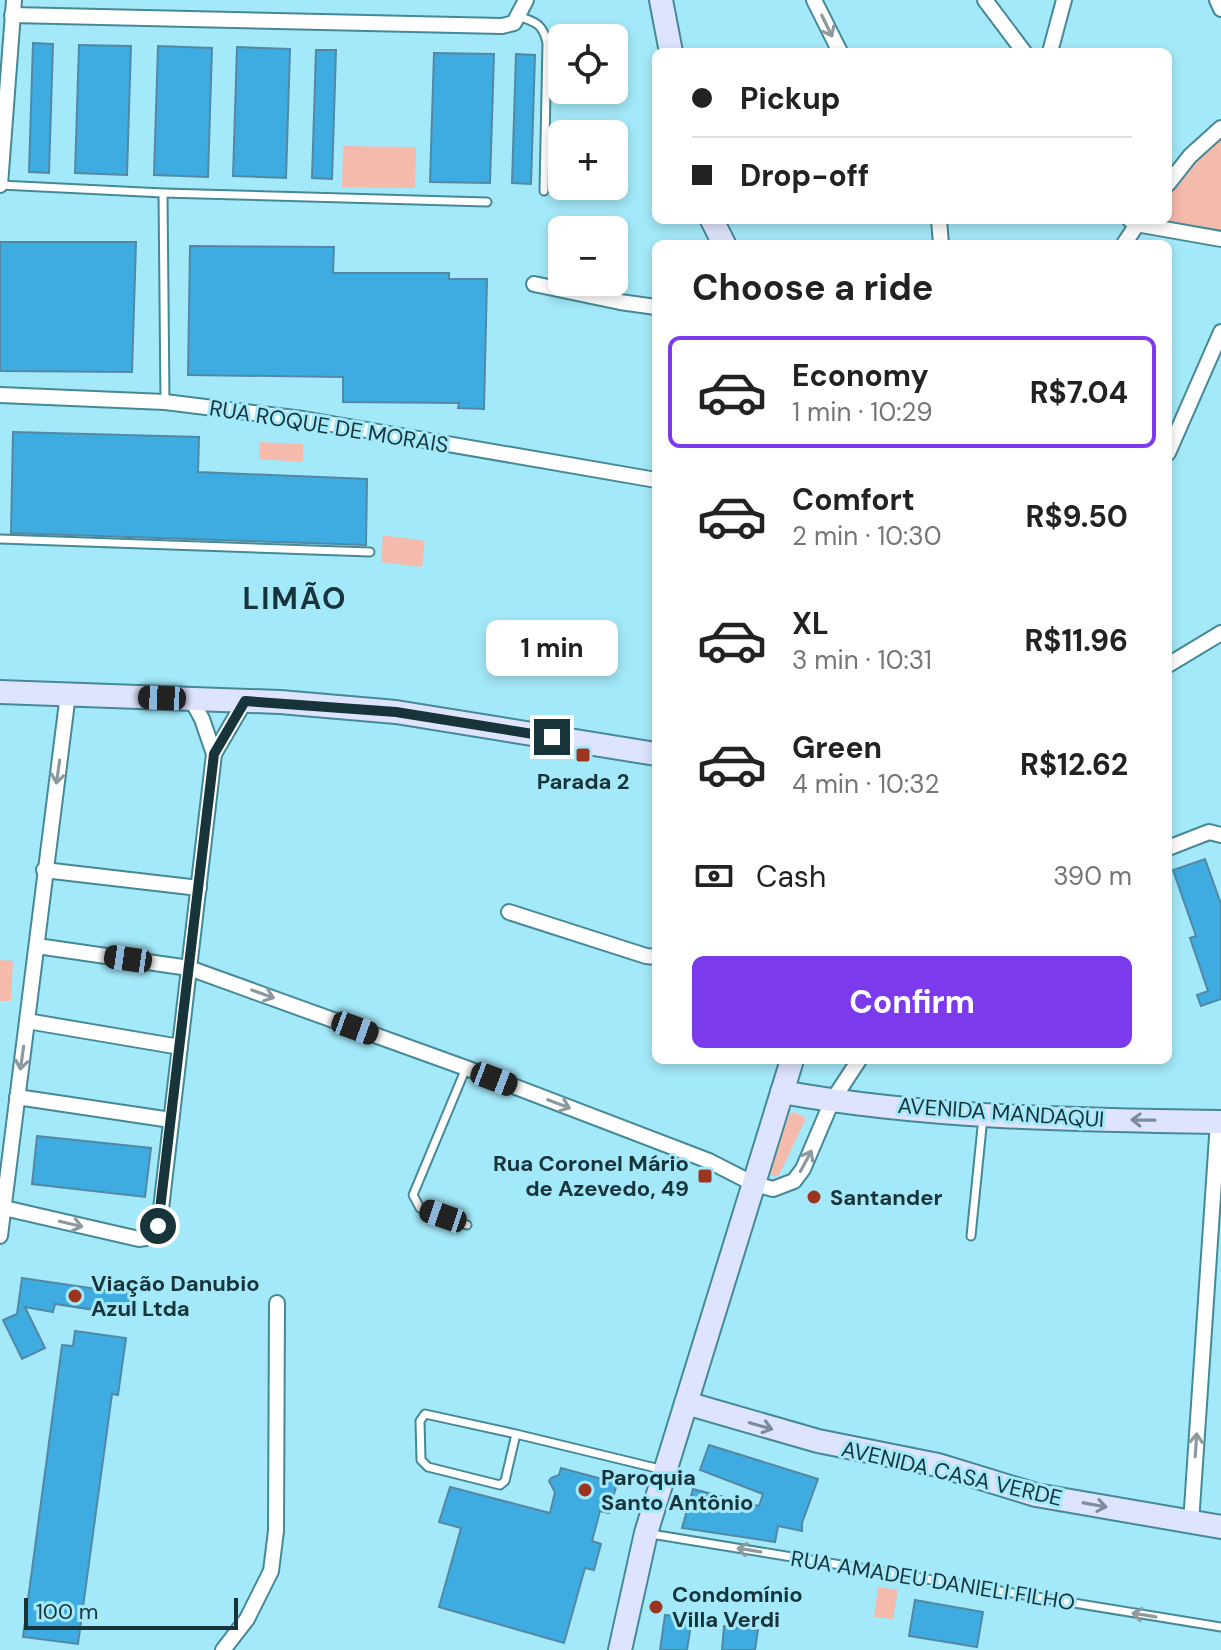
<!DOCTYPE html>
<html lang="en">
<head>
<meta charset="utf-8">
<style>
	body { margin:0; font-family:"DM Sans",sans-serif; background:#f2f2f2; color:#222; height:100vh; display:flex; flex-direction:column; font-size:30px; white-space:nowrap }
	* { box-sizing:border-box; margin:0 }
	p { font-size:26px; color:#767676 }
	.icon { flex:none; width:44px; height:44px; fill:none; stroke:currentColor; stroke-width:2; stroke-linecap:round; stroke-linejoin:round }
	.map { position:relative; flex:1; overflow:hidden }
	.panel { position:absolute; left:652px; top:240px; width:520px; height:824px; display:flex; flex-direction:column; background:#fff; border-radius:12px; box-shadow:0 4px 12px #0003 }
	.panel>* { flex:none }
	.banner { position:absolute; left:652px; top:48px; width:520px; height:176px; border-radius:12px; box-shadow:0 4px 12px #0003; display:grid; align-content:center; height:176px; padding:0 40px; background:#fff }
	.controls { position:absolute; left:548px; top:24px; display:grid; gap:16px }
	.controls a { display:grid; place-items:center; width:80px; height:80px; border-radius:12px; background:#fff; box-shadow:0 4px 12px #0003; font-size:40px }
	.scale { position:absolute; left:24px; bottom:20px; width:214px; box-sizing:border-box; padding-left:8px; border:4px solid #18343b; border-top:0; font-size:22px; line-height:28px; white-space:nowrap; color:#18343b; -webkit-text-stroke:6px #a4e9f9; paint-order:stroke }
	.end { position:absolute; width:36px; height:36px; margin:-18px; border:10px solid #18343b; background:#fff; box-shadow:0 0 0 4px #fff }
	.from { border-radius:50% }
	.bubble { position:absolute; height:56px; border-radius:12px; background:#fff; box-shadow:0 4px 12px #0003; font-size:26px; font-weight:700; line-height:56px; text-align:center }
	.car { position:absolute; width:24px; height:48px; margin:-24px -12px; border-radius:10px; box-shadow:0 0 6px 2px #0007; background:linear-gradient(#222 24%,#8ab4d8 0 40%,#222 0 76%,#8ab4d8 0 86%,#222 0) }
	.banner b { display:flex; align-items:center; gap:28px; height:76px; font-size:30px }
	.banner b+b { border-top:2px solid #e0e0e0 }
	.banner i { width:20px; height:20px; background:#222 }
	ul { padding:0; list-style:none }
	li { display:flex; align-items:center; gap:24px; height:112px; margin:0 16px 12px; padding:0 24px; border:4px solid transparent; border-radius:12px }
	li div { flex:1 }
	li b { display:block; font-size:30px }
	li em { font-style:normal; font-weight:700 }
	li.selected { border-color:#7c3aed }
	li>.icon { width:72px; height:72px; stroke-width:1.5 }
	h2 { padding:0 40px; font-size:36px; line-height:96px }
	.pay { display:flex; align-items:center; gap:20px; height:88px; padding:0 40px; font-size:30px }
	.pay p { margin-inline-start:auto }
	.action { display:flex; gap:16px; margin-top:auto; padding:16px 40px }
	.action a { flex:1; height:92px; border-radius:12px; background:#7c3aed; color:#fff; font-size:32px; font-weight:700; line-height:92px; text-align:center }
	.map>svg:first-child { display:block }
	.green { fill:#f4baac }
	.building { fill:#3eace1; stroke:#5388a5; stroke-width:2 }
	.lines { fill:none; stroke-linecap:round; stroke-linejoin:round }
	.lane-casing { stroke:#458997; stroke-width:11 }
	.street-casing { stroke:#458997; stroke-width:18 }
	.secondary-casing { stroke:#458997; stroke-width:26 }
	.lane { stroke:#fff; stroke-width:7 }
	.street { stroke:#fff; stroke-width:14 }
	.secondary { stroke:#dfe4fe; stroke-width:22 }
	.oneway { stroke:#8c9a9d }
	.oneway2 { stroke:#7c8c9c }
	.route { stroke:#18343b; stroke-width:10 }
	.poi-dot { fill:#9d341d; stroke:#a4e9f9; stroke-width:3 }
	.labels { text-anchor:middle; stroke-width:6; stroke-linejoin:round; paint-order:stroke }
	.street-label { font-size:22px; fill:#18343b; stroke:#a4e9f9 }
	.poi-label { font-size:22px; font-weight:bold; fill:#18343b; stroke:#a4e9f9; text-anchor:start }
	.district-label { font-size:30px; font-weight:bold; letter-spacing:2px; fill:#18343b; stroke:#a4e9f9 }
</style>
</head>
<body>
<div class="map">
<svg width="1221" height="1650" viewBox="0 0 1221 1650">
	<rect width="100%" height="100%" fill="#a4e9f9"/>
	<!-- green -->
	<g class="green">
		<path d="M 1221,137 L 1221,235 L 1164,220 L 1168,220 L 1168,198 L 1197,159 Z"/>
		<path d="M 343,146 L 416,147 L 415,188 L 342,187 Z"/>
		<path d="M 260,442 L 303,444 L 303,462 L 259,459 Z"/>
		<path d="M 383,535 L 425,541 L 422,567 L 381,562 Z"/>
		<path d="M 0,960 L 13,961 L 11,1001 L 0,1001 Z"/>
		<path d="M 794,1112 L 806,1118 L 780,1173 L 778,1176 L 771,1176 L 770,1171 L 789,1114 Z"/>
		<path d="M 878,1587 L 898,1590 L 893,1619 L 874,1617 Z"/>
	</g>
	<!-- building -->
	<g class="building">
		<path d="M 33,43 L 53,44 L 49,173 L 29,172 Z"/>
		<path d="M 79,45 L 131,46 L 127,175 L 75,173 Z"/>
		<path d="M 158,46 L 212,48 L 208,177 L 154,175 Z"/>
		<path d="M 237,47 L 290,49 L 286,178 L 233,176 Z"/>
		<path d="M 316,50 L 336,50 L 332,179 L 312,178 Z"/>
		<path d="M 434,53 L 494,54 L 490,183 L 430,182 Z"/>
		<path d="M 516,54 L 535,55 L 531,184 L 512,183 Z"/>
		<path d="M 0,242 L 136,242 L 132,372 L 0,371 Z"/>
		<path d="M 190,246 L 334,247 L 333,273 L 449,273 L 449,279 L 487,279 L 484,409 L 458,408 L 459,403 L 343,402 L 343,377 L 188,375 Z"/>
		<path d="M 13,432 L 199,437 L 198,472 L 367,479 L 366,545 L 11,533 Z"/>
		<path d="M 1205,859 L 1221,904 L 1221,999 L 1201,1006 L 1197,995 L 1208,991 L 1190,938 L 1196,936 L 1173,870 Z"/>
		<path d="M 37,1136 L 151,1148 L 145,1197 L 32,1184 Z"/>
		<path d="M 22,1278 L 131,1294 L 127,1315 L 55,1304 L 53,1312 L 25,1307 L 45,1348 L 22,1359 L 3,1320 L 17,1314 Z"/>
		<path d="M 75,1331 L 126,1338 L 118,1395 L 112,1394 L 78,1644 L 23,1637 L 62,1345 L 73,1346 Z"/>
		<path d="M 709,1445 L 818,1479 L 802,1523 L 802,1531 L 778,1526 L 775,1542 L 682,1528 L 693,1489 L 759,1506 L 763,1494 L 700,1470 Z"/>
		<path d="M 561,1468 L 617,1483 L 609,1513 L 600,1511 L 592,1541 L 601,1544 L 594,1570 L 585,1568 L 564,1643 L 439,1607 L 461,1528 L 439,1522 L 450,1487 L 550,1513 L 555,1492 L 549,1481 L 551,1478 L 559,1475 Z"/>
		<path d="M 915,1600 L 983,1612 L 977,1647 L 909,1636 Z"/>
		<path d="M 665,1615 L 692,1618 L 687,1650 L 660,1650 Z"/>
		<path d="M 724,1626 L 758,1630 L 755,1650 L 722,1650 Z"/>
	</g>
	<g class="lines">
		<!-- lane casing -->
		<g class="lane-casing">
			<g id="lane">
				<path d="M 518,16 C 536,22 543,24 547,43 L 544,191"/>
				<path d="M 0,185 L 163,193 L 487,202"/>
				<path d="M 163,193 L 165,402"/>
				<path d="M 0,539 L 370,552"/>
				<path d="M 466,1068 L 413,1195 L 420,1208 L 467,1225"/>
				<path d="M 971,1236 L 983,1117"/>
				<path d="M 516,1434 L 505,1481 L 500,1485 L 428,1467 L 421,1460 L 420,1421 L 425,1414 L 516,1434 L 664,1470"/>
				<path d="M 651,1534 L 1221,1627"/>
			</g>
		</g>
		<!-- street casing -->
		<g class="street-casing">
			<g id="street">
				<path d="M 814,0 L 840,52"/>
				<path d="M 985,0 L 1024,52"/>
				<path d="M 1217,0 L 1221,9"/>
				<path d="M 12,15 L 502,26 L 514,23 L 526,0"/>
				<path d="M 1050,52 L 1064,0"/>
				<path d="M 1168,184 L 1190,156 L 1221,128"/>
				<path d="M 0,185 L 14,0"/>
				<path d="M 939,220 L 941,244"/>
				<path d="M 1130,220 L 1136,224 L 1221,239"/>
				<path d="M 1124,244 L 1140,220"/>
				<path d="M 534,284 L 620,302 L 656,307"/>
				<path d="M 0,395 L 165,402 L 303,419 L 656,480"/>
				<path d="M 1168,453 L 1221,332"/>
				<path d="M 1168,665 L 1221,633"/>
				<path d="M 191,699 L 202,719 L 214,754"/>
				<path d="M 1168,848 L 1209,832 L 1221,835"/>
				<path d="M 44,870 L 199,888"/>
				<path d="M 509,912 L 646,956 L 656,957"/>
				<path d="M 37,946 L 189,968 L 466,1068 L 709,1161 L 754,1184 L 773,1189 L 794,1181 L 803,1169 L 832,1101 L 859,1060"/>
				<path d="M 27,1021 L 180,1047"/>
				<path d="M 17,1097 L 171,1120"/>
				<path d="M 0,1207 L 139,1239 C 158,1238 158,1225 161,1209 L 214,754 L 245,701"/>
				<path d="M 0,1236 L 68,694"/>
				<path d="M 1191,1523 L 1218,1122"/>
				<path d="M 223,1650 L 247,1619 L 271,1571 L 276,1531 L 277,1303"/>
			</g>
		</g>
		<!-- secondary casing -->
		<g class="secondary-casing">
			<g id="secondary">
				<path d="M 661,0 L 671,52"/>
				<path d="M 712,220 L 724,244"/>
				<path d="M 0,692 L 280,702 L 396,712 L 656,754"/>
				<path d="M 782,1092 C 925,1118 1076,1120 1221,1122"/>
				<path d="M 686,1403 L 818,1441 L 938,1465 L 1036,1495 L 1221,1527"/>
				<path d="M 620,1650 L 646,1533 L 792,1060"/>
			</g>
		</g>
		<!-- lane -->
		<use href="#lane" class="lane"/>
		<!-- street -->
		<use href="#street" class="street"/>
		<!-- secondary -->
		<use href="#secondary" class="secondary"/>
	</g>
	<!-- one-way arrows -->
	<defs><path id="oneway-shaft" d="M-6 0H5M1.5-3L5.5 0L1.5 3" fill="none" stroke-width="1.6" stroke-linecap="round" stroke-linejoin="round" transform="scale(2)"/></defs>
	<g class="oneway">
		<use href="#oneway-shaft" transform="translate(827 26) rotate(64)"/>
		<use href="#oneway-shaft" transform="translate(58 772) rotate(98)"/>
		<use href="#oneway-shaft" transform="translate(263 994) rotate(20)"/>
		<use href="#oneway-shaft" transform="translate(22 1058) rotate(98)"/>
		<use href="#oneway-shaft" transform="translate(559 1104) rotate(21)"/>
		<use href="#oneway-shaft" transform="translate(806 1161) rotate(-62)"/>
		<use href="#oneway-shaft" transform="translate(71 1224) rotate(13)"/>
		<use href="#oneway-shaft" transform="translate(1196 1445) rotate(-86)"/>
		<use href="#oneway-shaft" transform="translate(749 1550) rotate(-171)"/>
		<use href="#oneway-shaft" transform="translate(1144 1615) rotate(-171)"/>
	</g>
	<g class="oneway2">
		<use href="#oneway-shaft" transform="translate(1143 1120) rotate(-179)"/>
		<use href="#oneway-shaft" transform="translate(761 1426) rotate(16)"/>
		<use href="#oneway-shaft" transform="translate(1095 1505) rotate(10)"/>
	</g>
	<g class="lines">
		<!-- route -->
		<path class="route" d="M 158,1226 L 214,754 L 245,701 L 396,712 L 552,737"/>
	</g>
	<!-- markers -->
	<g class="poi-dot">
		<rect x="575" y="747" width="16" height="16" rx="4"/>
		<rect x="697" y="1168" width="16" height="16" rx="4"/>
		<circle cx="814" cy="1197" r="8"/>
		<circle cx="75" cy="1296" r="8"/>
		<circle cx="585" cy="1490" r="8"/>
		<circle cx="656" cy="1607" r="8"/>
	</g>
	<g class="labels">
		<!-- street labels -->
		<g class="street-label">
			<text transform="translate(329 426) rotate(9)" y="8">RUA ROQUE DE MORAIS</text>
			<text transform="translate(1001 1112) rotate(4)" y="8">AVENIDA MANDAQUI</text>
			<text transform="translate(952 1473) rotate(13)" y="8">AVENIDA CASA VERDE</text>
			<text transform="translate(933 1580) rotate(9)" y="8">RUA AMADEU DANIELI FILHO</text>
		</g>
		<!-- poi labels -->
		<g class="poi-label">
			<text x="583" y="789" text-anchor="middle">Parada 2</text>
			<text x="689" y="1171" text-anchor="end">Rua Coronel Mário<tspan x="689" dy="25">de Azevedo, 49</tspan></text>
			<text x="830" y="1205">Santander</text>
			<text x="91" y="1291">Viação Danubio<tspan x="91" dy="25">Azul Ltda</tspan></text>
			<text x="601" y="1485">Paroquia<tspan x="601" dy="25">Santo Antônio</tspan></text>
			<text x="672" y="1602">Condomínio<tspan x="672" dy="25">Villa Verdi</tspan></text>
		</g>
		<!-- district labels -->
		<g class="district-label">
			<text x="295" y="609">LIMÃO</text>
		</g>
	</g>
</svg>
<div class="controls">
<a><svg class="icon" aria-label="locate" viewBox="0 0 24 24"><circle cx="12" cy="12" r="6"/><path d="M12 2v4M12 18v4M2 12h4M18 12h4"/></svg></a>
<a>+</a>
<a>−</a>
</div>
<div class="scale">100 m</div>
<i class="end from" style="left:158px;top:1226px"></i>
<i class="end" style="left:552px;top:737px"></i>
<div class="bubble" style="left:486px;top:620px;width:132px">1 min</div>
<i class="car" style="left:162px;top:698px;rotate:272deg"></i>
<i class="car" style="left:128px;top:959px;rotate:278deg"></i>
<i class="car" style="left:355px;top:1028px;rotate:110deg"></i>
<i class="car" style="left:494px;top:1079px;rotate:111deg"></i>
<i class="car" style="left:443px;top:1216px;rotate:289deg"></i>
<div class="banner">
<b><i class="from"></i>Pickup</b>
<b><i></i>Drop-off</b>
</div>
<section class="panel">
<h2>Choose a ride</h2>
<ul>
<li class="selected"><svg class="icon" aria-label="car" viewBox="0 0 24 24"><path d="M5 17H2v-5l4-1 3-4h7l3 4 3 1v5h-3M9 17h6M6 11h13"/><circle cx="7" cy="17" r="2"/><circle cx="17" cy="17" r="2"/></svg><div><b>Economy</b><p>1 min · 10:29</p></div><em>R$7.04</em></li>
<li><svg class="icon" aria-label="car" viewBox="0 0 24 24"><path d="M5 17H2v-5l4-1 3-4h7l3 4 3 1v5h-3M9 17h6M6 11h13"/><circle cx="7" cy="17" r="2"/><circle cx="17" cy="17" r="2"/></svg><div><b>Comfort</b><p>2 min · 10:30</p></div><em>R$9.50</em></li>
<li><svg class="icon" aria-label="car" viewBox="0 0 24 24"><path d="M5 17H2v-5l4-1 3-4h7l3 4 3 1v5h-3M9 17h6M6 11h13"/><circle cx="7" cy="17" r="2"/><circle cx="17" cy="17" r="2"/></svg><div><b>XL</b><p>3 min · 10:31</p></div><em>R$11.96</em></li>
<li><svg class="icon" aria-label="car" viewBox="0 0 24 24"><path d="M5 17H2v-5l4-1 3-4h7l3 4 3 1v5h-3M9 17h6M6 11h13"/><circle cx="7" cy="17" r="2"/><circle cx="17" cy="17" r="2"/></svg><div><b>Green</b><p>4 min · 10:32</p></div><em>R$12.62</em></li>
</ul>
<div class="pay"><svg class="icon" aria-label="cash" viewBox="0 0 24 24"><path d="M3 7h18v10H3z"/><circle cx="12" cy="12" r="2"/></svg>Cash<p>390 m</p></div>
<div class="action"><a>Confirm</a></div>
</section>
</div>
</body>
</html>
